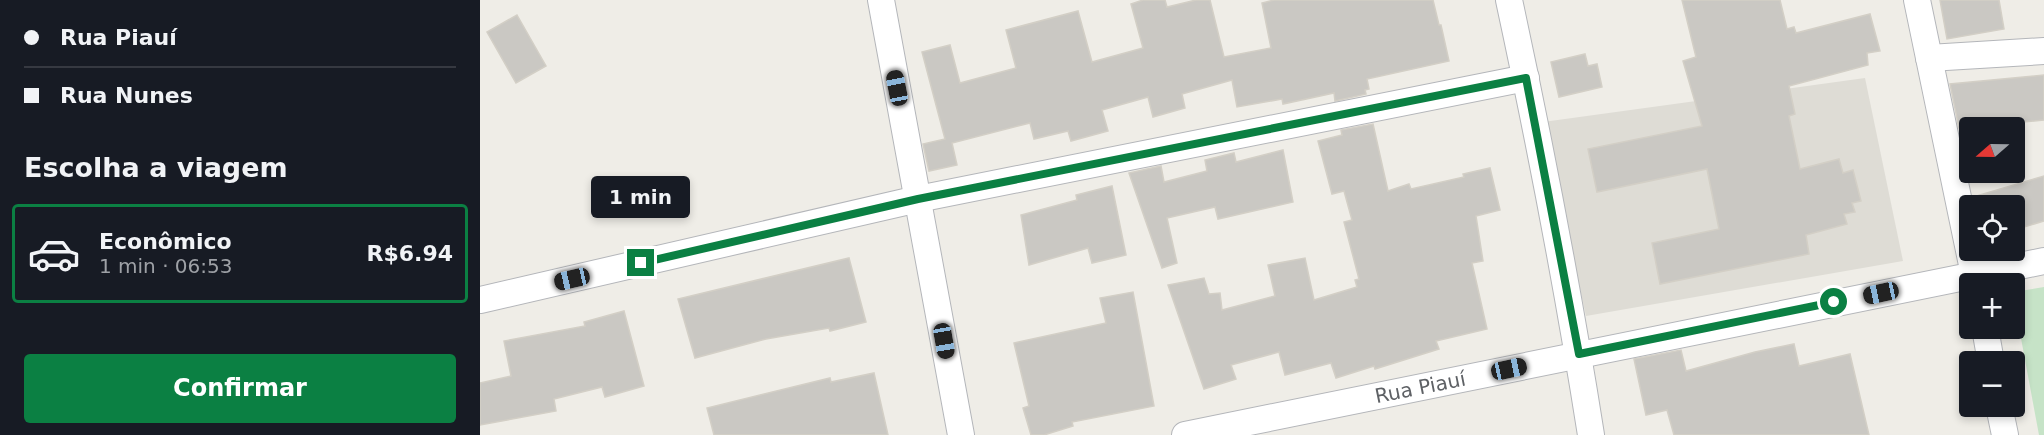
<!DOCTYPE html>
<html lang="pt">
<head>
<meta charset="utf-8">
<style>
	body { margin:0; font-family:"DejaVu Sans",sans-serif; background:#242831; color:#f1f3f6; height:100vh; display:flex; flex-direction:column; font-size:22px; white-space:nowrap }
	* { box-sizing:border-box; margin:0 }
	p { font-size:20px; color:#9ea1a6 }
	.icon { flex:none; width:33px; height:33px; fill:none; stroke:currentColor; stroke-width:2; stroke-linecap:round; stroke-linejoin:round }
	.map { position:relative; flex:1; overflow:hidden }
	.side { display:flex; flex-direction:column; background:#171b24; width:480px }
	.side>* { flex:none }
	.hud { display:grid; align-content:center; height:132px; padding:0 24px; background:#171b24 }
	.needle { width:39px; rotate:250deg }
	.controls { position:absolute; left:1479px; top:117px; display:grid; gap:12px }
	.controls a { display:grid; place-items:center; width:66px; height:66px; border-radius:6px; background:#171b24; box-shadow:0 3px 9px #0003; font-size:30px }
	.end { position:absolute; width:27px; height:27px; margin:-14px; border:8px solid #0b8043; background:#fff; box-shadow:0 0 0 3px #fff }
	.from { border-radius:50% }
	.bubble { position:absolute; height:42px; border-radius:6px; background:#171b24; box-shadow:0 3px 9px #0003; font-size:20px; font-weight:800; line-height:42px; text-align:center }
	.car { position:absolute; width:18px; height:36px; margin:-18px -9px; border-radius:8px; box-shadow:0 0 4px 2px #0007; background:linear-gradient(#222 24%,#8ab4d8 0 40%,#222 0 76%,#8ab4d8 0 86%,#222 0) }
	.hud b { display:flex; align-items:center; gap:21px; height:57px; font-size:22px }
	.hud b+b { border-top:2px solid #363941 }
	.hud i { width:15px; height:15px; background:#f1f3f6 }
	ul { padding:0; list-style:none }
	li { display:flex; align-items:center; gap:18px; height:99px; margin:0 12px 9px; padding:0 12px; border:3px solid #363941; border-radius:6px }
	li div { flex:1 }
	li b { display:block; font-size:22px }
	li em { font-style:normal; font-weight:800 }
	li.current { border-color:#0b8043 }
	li>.icon { width:54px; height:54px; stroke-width:1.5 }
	h2 { padding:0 24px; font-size:27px; line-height:72px }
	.cta { display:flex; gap:12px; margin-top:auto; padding:12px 24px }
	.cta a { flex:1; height:69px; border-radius:6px; background:#0b8043; color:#fff; font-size:24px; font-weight:800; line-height:69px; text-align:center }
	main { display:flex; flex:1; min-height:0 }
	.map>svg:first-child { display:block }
	.education { fill:#dedcd5 }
	.green { fill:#c6e3c7 }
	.building { fill:#cac8c3; stroke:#d3cfc6; stroke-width:1.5 }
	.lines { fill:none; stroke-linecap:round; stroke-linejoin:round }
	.minor-casing { stroke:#b4b6ba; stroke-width:28 }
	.minor { stroke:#fff; stroke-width:26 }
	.route { stroke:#0b8043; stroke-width:8 }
	.labels { text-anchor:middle; stroke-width:4.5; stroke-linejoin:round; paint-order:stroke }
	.street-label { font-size:20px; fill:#5e6165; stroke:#fff }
</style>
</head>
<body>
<main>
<section class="side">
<div class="hud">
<b><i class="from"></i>Rua Piauí</b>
<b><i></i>Rua Nunes</b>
</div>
<h2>Escolha a viagem</h2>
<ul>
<li class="current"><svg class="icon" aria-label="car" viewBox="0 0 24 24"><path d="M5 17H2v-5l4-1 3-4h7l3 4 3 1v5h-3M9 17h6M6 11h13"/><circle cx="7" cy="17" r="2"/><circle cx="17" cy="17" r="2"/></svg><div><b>Econômico</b><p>1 min · 06:53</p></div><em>R$6.94</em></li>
</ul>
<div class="cta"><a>Confirmar</a></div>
</section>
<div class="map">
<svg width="1564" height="435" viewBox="0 0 1564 435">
	<rect width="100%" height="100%" fill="#efede7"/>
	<!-- education -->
	<path class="education" d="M 1385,78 L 1423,261 L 1106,316 L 1063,122 Z"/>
	<!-- green -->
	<path class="green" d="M 1564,287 L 1564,435 L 1559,435 L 1535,306 L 1534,292 Z"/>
	<!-- building -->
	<g class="building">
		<path d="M 663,0 L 685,0 L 687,7 L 716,0 L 730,0 L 744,57 L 791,48 L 782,3 L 794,0 L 953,0 L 959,25 L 961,25 L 969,61 L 887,79 L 889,89 L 885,90 L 886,94 L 855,101 L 854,93 L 803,104 L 802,99 L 757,107 L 752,80 L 702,94 L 705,108 L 673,117 L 668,97 L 622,110 L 628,131 L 591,141 L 588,131 L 554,139 L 550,123 L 472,143 L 477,165 L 449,171 L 443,144 L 465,139 L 442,52 L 470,45 L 480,83 L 536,68 L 526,30 L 598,11 L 612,62 L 663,48 L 651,4 Z"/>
		<path d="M 1202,0 L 1300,0 L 1307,29 L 1314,27 L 1316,33 L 1390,14 L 1400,51 L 1387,53 L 1388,65 L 1309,86 L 1315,114 L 1309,116 L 1320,169 L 1359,159 L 1363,173 L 1373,170 L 1381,201 L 1372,203 L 1375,212 L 1364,214 L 1367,224 L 1326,235 L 1329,254 L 1180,284 L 1172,243 L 1239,229 L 1227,169 L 1117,192 L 1108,149 L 1222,126 L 1203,61 L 1216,57 Z"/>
		<path d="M 1460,0 L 1519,0 L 1524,29 L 1467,39 Z"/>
		<path d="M 37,15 L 66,66 L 36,83 L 7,32 Z"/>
		<path d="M 1105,54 L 1108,66 L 1117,64 L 1122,87 L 1079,97 L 1071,62 Z"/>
		<path d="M 1564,75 L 1564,120 L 1479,128 L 1470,84 Z"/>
		<path d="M 893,124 L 908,191 L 929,184 L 931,189 L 984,177 L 983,174 L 1010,168 L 1020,210 L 996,216 L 1003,261 L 992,263 L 1007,329 L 956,341 L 959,349 L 895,369 L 894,366 L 856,378 L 851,363 L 805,375 L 799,352 L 751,365 L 756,379 L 724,389 L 688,285 L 724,278 L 729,294 L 740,293 L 742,310 L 795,296 L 788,265 L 825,258 L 834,300 L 877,287 L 875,280 L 879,279 L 864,222 L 872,220 L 864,191 L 852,194 L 838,141 L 862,135 L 861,130 Z"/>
		<path d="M 803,150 L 813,202 L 738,219 L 735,207 L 687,218 L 697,263 L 682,268 L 649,173 L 681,166 L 684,182 L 727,171 L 725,160 L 754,153 L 756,162 Z"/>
		<path d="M 1564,176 L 1564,221 L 1534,230 L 1534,206 L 1495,206 L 1493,197 Z"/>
		<path d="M 632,186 L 646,255 L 612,263 L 608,248 L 549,265 L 541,215 L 597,200 L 596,195 Z"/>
		<path d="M 369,258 L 386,322 L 350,331 L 349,328 L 286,339 L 215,358 L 198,299 Z"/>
		<path d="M 653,292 L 674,406 L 592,422 L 593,426 L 564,435 L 551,435 L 543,408 L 549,406 L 534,343 L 626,323 L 620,298 Z"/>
		<path d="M 144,311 L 164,386 L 125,397 L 122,387 L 74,399 L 76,411 L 0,425 L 0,383 L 31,376 L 24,341 L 105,326 L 104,322 Z"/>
		<path d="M 1314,344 L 1319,366 L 1370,354 L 1389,435 L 1194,435 L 1187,410 L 1166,415 L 1154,359 L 1201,350 L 1206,371 L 1275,352 Z"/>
		<path d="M 394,373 L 408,435 L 234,435 L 227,408 L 350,378 L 351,382 Z"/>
	</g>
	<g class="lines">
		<!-- minor casing -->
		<g class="minor-casing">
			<g id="minor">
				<path d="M 401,0 L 481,435"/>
				<path d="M 1029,0 C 1060,144 1088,289 1111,435"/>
				<path d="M 1437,0 L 1496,284"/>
				<path d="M 1449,58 L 1564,51"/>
				<path d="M 0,300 L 438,199 L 1046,78"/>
				<path d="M 1505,328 L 1511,362"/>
				<path d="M 1519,406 L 1525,435"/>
				<path id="s1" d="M 705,435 L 1564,261"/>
			</g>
		</g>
		<!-- minor -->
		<use href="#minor" class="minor"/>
	</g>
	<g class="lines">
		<!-- route -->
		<path class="route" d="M 161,263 L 438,199 L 1046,78 L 1099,354 L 1354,302"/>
	</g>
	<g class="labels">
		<!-- street labels -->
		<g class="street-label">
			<text dy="7" stroke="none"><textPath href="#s1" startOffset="240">Rua Piauí</textPath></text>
		</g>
	</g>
</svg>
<div class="controls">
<a><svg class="needle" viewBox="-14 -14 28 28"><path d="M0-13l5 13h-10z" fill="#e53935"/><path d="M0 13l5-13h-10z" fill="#9ea1a6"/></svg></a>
<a><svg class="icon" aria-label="locate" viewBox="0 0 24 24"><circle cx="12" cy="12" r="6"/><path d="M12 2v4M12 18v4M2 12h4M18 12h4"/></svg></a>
<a>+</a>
<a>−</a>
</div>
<i class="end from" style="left:1354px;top:302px"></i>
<i class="end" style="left:161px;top:263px"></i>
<div class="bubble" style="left:111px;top:176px;width:99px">1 min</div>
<i class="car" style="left:417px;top:88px;rotate:349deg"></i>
<i class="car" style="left:92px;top:279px;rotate:257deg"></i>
<i class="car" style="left:1401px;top:293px;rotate:258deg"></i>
<i class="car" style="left:464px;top:341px;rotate:170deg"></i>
<i class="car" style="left:1029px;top:369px;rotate:78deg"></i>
</div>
</main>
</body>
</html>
